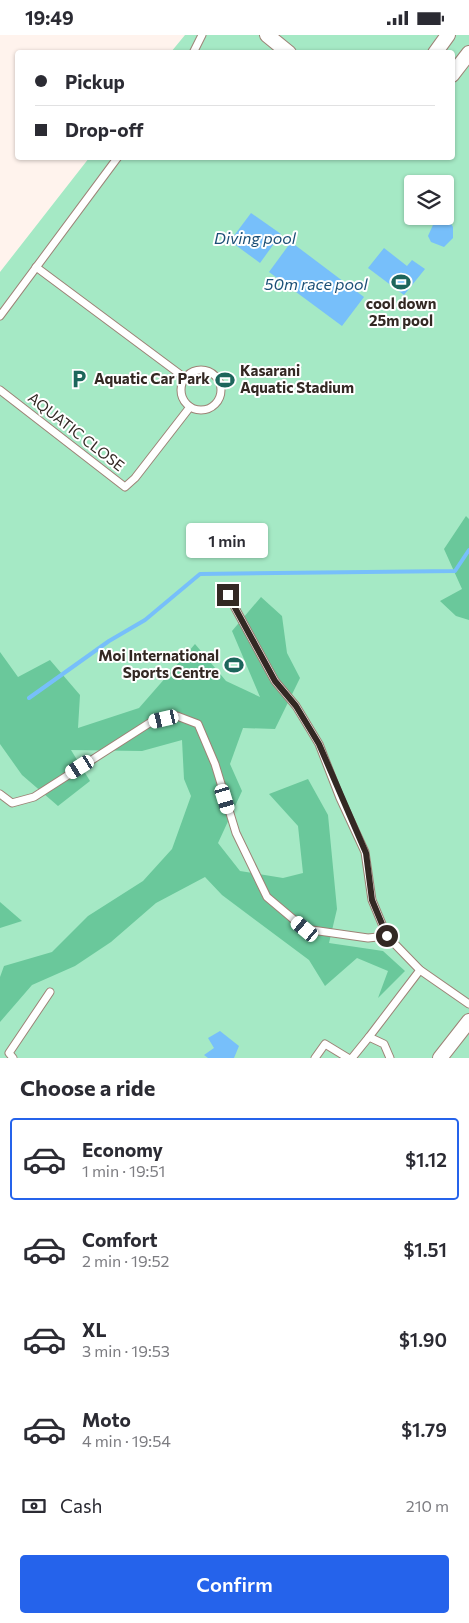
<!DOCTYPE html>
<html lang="en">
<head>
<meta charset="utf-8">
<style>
	body { margin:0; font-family:Commissioner,sans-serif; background:#f7f7f7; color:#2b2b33; height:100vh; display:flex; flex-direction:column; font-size:19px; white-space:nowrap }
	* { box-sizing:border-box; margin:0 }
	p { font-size:16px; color:#7c7c81 }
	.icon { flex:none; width:28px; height:28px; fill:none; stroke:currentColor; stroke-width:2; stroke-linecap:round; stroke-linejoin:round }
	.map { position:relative; height:1023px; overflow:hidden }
	.panel { display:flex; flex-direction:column; background:#fff; flex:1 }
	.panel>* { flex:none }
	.top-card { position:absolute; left:15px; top:15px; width:440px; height:110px; border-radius:5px; box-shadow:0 1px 4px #0004; display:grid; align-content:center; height:110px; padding:0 20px; background:#fff }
	.fabs { position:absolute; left:404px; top:140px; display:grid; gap:10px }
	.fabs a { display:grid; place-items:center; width:50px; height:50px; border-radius:5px; background:#fff; box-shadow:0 1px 4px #0004; font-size:25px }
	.end { position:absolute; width:22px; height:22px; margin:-11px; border:6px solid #332823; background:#fff; box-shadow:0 0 0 2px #fff }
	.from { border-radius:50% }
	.bubble { position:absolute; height:35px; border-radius:5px; background:#fff; box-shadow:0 1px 4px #0004; font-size:16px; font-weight:600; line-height:35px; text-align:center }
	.car { position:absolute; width:15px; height:30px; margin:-15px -8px; border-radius:6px; box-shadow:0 0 4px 1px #0007; background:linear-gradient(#fff 24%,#345 0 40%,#fff 0 76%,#345 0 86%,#fff 0) }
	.top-card b { display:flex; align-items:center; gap:18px; height:48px; font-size:19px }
	.top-card b+b { border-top:1px solid #e1e1e2 }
	.top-card i { width:12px; height:12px; background:#2b2b33 }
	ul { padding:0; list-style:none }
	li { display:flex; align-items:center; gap:15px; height:82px; margin:0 10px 8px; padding:0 10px; border:2px solid transparent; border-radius:5px }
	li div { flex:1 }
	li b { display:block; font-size:19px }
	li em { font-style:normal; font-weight:600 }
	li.selected { border-color:#2563eb }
	li>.icon { width:45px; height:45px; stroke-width:1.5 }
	h2 { padding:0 20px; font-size:22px; line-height:60px }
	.pay { display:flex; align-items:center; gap:12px; height:55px; padding:0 20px; font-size:19px }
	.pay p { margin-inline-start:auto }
	.cta { display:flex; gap:10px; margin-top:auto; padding:10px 20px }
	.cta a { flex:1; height:58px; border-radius:5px; background:#2563eb; color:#fff; font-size:20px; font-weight:600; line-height:58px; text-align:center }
	.status { display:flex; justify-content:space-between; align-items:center; height:35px; padding:0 25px; background:#fff; direction:ltr }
	.status svg { height:14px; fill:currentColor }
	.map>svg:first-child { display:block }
	.green { fill:#a5e9c5; fill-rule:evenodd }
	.forest { fill:#6ac89b }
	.water { fill:#77bffa }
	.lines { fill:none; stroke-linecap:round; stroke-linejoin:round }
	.stream { stroke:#77bffa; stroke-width:4 }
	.service-casing { stroke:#9d8376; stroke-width:9 }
	.minor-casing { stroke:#9d8376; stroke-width:16 }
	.service { stroke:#fff; stroke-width:7 }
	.minor { stroke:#fff; stroke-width:14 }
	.route { stroke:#332823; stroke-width:6 }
	.labels { text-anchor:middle; stroke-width:4; stroke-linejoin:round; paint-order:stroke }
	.poi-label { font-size:15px; font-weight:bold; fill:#332823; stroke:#fff; text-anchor:start }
	.street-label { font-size:15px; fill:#332823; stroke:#fff }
	.water-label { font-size:16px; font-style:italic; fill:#1b4f76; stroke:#fff }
</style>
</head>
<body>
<div class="status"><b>19:49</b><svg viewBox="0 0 49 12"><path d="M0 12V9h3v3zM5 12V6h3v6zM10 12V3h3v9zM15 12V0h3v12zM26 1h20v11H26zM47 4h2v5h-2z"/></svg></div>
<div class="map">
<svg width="469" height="1023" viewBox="0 0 469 1023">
	<rect width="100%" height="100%" fill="#fff3ed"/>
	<!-- green -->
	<path class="green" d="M 185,0 L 469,0 L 469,1023 L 0,1023 L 0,237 L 89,123 L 452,122 L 452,18 L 171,17 ZM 412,149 L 445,149 L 445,181 L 412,181 Z"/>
	<!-- forest -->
	<g class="forest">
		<path d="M 466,481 L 469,484 L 469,585 L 456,581 L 440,566 L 462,554 L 444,514 Z"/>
		<path d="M 261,562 L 282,581 L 287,618 L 300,643 L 275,694 L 243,693 L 230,729 L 242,756 L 218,808 L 240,836 L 283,843 L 303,838 L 298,791 L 269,759 L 308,744 L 328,780 L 337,874 L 329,908 L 383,916 L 405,936 L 378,963 L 388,936 L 357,923 L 325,951 L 309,925 L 222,860 L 205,842 L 156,868 L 111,907 L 75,931 L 32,950 L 0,987 L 0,942 L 4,931 L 52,917 L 88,881 L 143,846 L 172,814 L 191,761 L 184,744 L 182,705 L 142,716 L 71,715 L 90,746 L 58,771 L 22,740 L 0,709 L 0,617 L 18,642 L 50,625 L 80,660 L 78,693 L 139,673 L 195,609 L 226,646 L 260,662 L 232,596 Z"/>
		<path d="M 0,867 L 22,886 L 0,893 Z"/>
	</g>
	<!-- water -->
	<g class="water">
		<path d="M 251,178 L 281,199 L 260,228 L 230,206 Z"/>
		<path d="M 437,181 L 448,184 L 453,192 L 453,203 L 444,212 L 431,207 L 428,201 Z"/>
		<path d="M 291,207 L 364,262 L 342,291 L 269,237 Z"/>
		<path d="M 384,213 L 407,231 L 412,225 L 425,234 L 404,260 L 368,233 Z"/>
		<path d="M 220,996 L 239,1011 L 234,1023 L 208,1023 L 204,1020 L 214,1013 L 208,1003 Z"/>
	</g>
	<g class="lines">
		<!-- stream -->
		<path class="stream" d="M 29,663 L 109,606 L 145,585 L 200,539 L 455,536 L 469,515"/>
		<!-- service casing -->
		<g class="service-casing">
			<g id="service">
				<path d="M 193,18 L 202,0"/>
				<path d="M 36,232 L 185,343"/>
				<path d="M 0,281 L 118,122"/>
				<circle cx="201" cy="355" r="20"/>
				<path d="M 0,355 L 125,452 L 135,443 L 190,372"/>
				<path d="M 228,560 L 275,646 L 296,671 L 319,709 L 340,763 L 365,817 L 372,865 L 387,901 L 420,935 L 469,969"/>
				<path d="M 0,759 L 12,768 L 34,762 L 151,687 L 177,681 L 198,689 L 215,729 L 236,798 L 267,862 L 305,894 L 368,903 L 387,901"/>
				<path d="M 13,1023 L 9,1018 L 50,957"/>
				<path d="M 315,1023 L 325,1009 L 348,1023"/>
				<path d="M 352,1023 L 369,1002"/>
				<path d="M 390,1023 L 384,1009 L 369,1002 L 420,935"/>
			</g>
		</g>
		<!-- minor casing -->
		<g class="minor-casing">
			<g id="minor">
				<path d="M 267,0 L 289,18"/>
				<path d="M 435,18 L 448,0"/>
				<path d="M 452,40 L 469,18"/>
				<path d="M 440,1023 L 469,986"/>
			</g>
		</g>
		<!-- service -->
		<use href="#service" class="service"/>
		<!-- minor -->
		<use href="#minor" class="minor"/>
	</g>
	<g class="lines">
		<!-- route -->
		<path class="route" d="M 228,560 L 275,646 L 296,671 L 319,709 L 366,818 L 372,865 L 387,901"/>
	</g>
	<!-- icons -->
	<defs>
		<g id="stadium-bare" transform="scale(1.5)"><path d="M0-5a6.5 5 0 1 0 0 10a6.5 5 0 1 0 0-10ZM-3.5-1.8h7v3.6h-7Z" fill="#1d655b" stroke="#fff" stroke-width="2.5" paint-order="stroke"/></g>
		<g id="parking-bare" transform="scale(1.5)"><path d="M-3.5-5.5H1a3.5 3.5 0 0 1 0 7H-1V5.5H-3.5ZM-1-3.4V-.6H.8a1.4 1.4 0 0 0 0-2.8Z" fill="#1d655b" stroke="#fff" stroke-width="2.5" paint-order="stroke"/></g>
	</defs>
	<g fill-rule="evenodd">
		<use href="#stadium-bare" x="401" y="247"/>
		<use href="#parking-bare" x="79" y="344"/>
		<use href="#stadium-bare" x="225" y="345"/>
		<use href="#stadium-bare" x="234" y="630"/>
	</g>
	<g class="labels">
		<!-- poi labels -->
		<g class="poi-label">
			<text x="401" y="274" text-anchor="middle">cool down<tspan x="401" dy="17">25m pool</tspan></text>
			<text x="240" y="341">Kasarani<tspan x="240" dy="17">Aquatic Stadium</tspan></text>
			<text x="94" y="349">Aquatic Car Park</text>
			<text x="219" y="626" text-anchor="end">Moi International<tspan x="219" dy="17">Sports Centre</tspan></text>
		</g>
		<!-- street labels -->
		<g class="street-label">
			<text transform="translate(76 397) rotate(38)" y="5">AQUATIC CLOSE</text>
		</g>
		<!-- water labels -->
		<g class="water-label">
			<text x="255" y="209">Diving pool</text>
			<text x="316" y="255">50m race pool</text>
		</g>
	</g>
</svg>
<div class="fabs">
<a><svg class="icon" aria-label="layers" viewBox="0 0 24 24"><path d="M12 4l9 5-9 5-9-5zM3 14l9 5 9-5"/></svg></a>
</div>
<i class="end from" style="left:387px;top:901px"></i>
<i class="end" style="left:228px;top:560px"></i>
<div class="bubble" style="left:186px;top:488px;width:82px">1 min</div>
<i class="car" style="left:164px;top:684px;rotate:257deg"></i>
<i class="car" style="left:80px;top:732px;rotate:238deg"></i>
<i class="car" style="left:225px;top:764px;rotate:163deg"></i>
<i class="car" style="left:305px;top:894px;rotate:310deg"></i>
<div class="top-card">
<b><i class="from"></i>Pickup</b>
<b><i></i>Drop-off</b>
</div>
</div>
<section class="panel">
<h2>Choose a ride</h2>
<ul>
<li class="selected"><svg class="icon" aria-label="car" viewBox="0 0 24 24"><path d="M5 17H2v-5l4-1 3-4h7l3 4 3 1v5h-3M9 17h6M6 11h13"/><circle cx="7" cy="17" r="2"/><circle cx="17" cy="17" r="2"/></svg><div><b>Economy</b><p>1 min · 19:51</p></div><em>$1.12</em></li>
<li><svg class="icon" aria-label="car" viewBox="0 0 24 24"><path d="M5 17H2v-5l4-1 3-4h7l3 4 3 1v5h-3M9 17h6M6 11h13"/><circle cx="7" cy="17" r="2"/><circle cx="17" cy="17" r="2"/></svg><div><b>Comfort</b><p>2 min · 19:52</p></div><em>$1.51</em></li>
<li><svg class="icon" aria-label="car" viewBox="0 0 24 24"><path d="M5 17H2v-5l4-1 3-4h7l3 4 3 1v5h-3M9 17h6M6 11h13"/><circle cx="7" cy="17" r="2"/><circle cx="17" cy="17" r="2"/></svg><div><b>XL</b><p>3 min · 19:53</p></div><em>$1.90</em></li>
<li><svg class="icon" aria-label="car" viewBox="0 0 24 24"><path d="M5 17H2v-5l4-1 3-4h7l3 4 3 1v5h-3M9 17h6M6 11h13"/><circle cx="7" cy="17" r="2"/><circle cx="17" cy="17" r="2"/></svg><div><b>Moto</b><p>4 min · 19:54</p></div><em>$1.79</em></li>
</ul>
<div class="pay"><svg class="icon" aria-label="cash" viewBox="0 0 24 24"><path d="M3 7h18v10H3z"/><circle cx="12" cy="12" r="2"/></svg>Cash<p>210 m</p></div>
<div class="cta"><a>Confirm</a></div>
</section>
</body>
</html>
